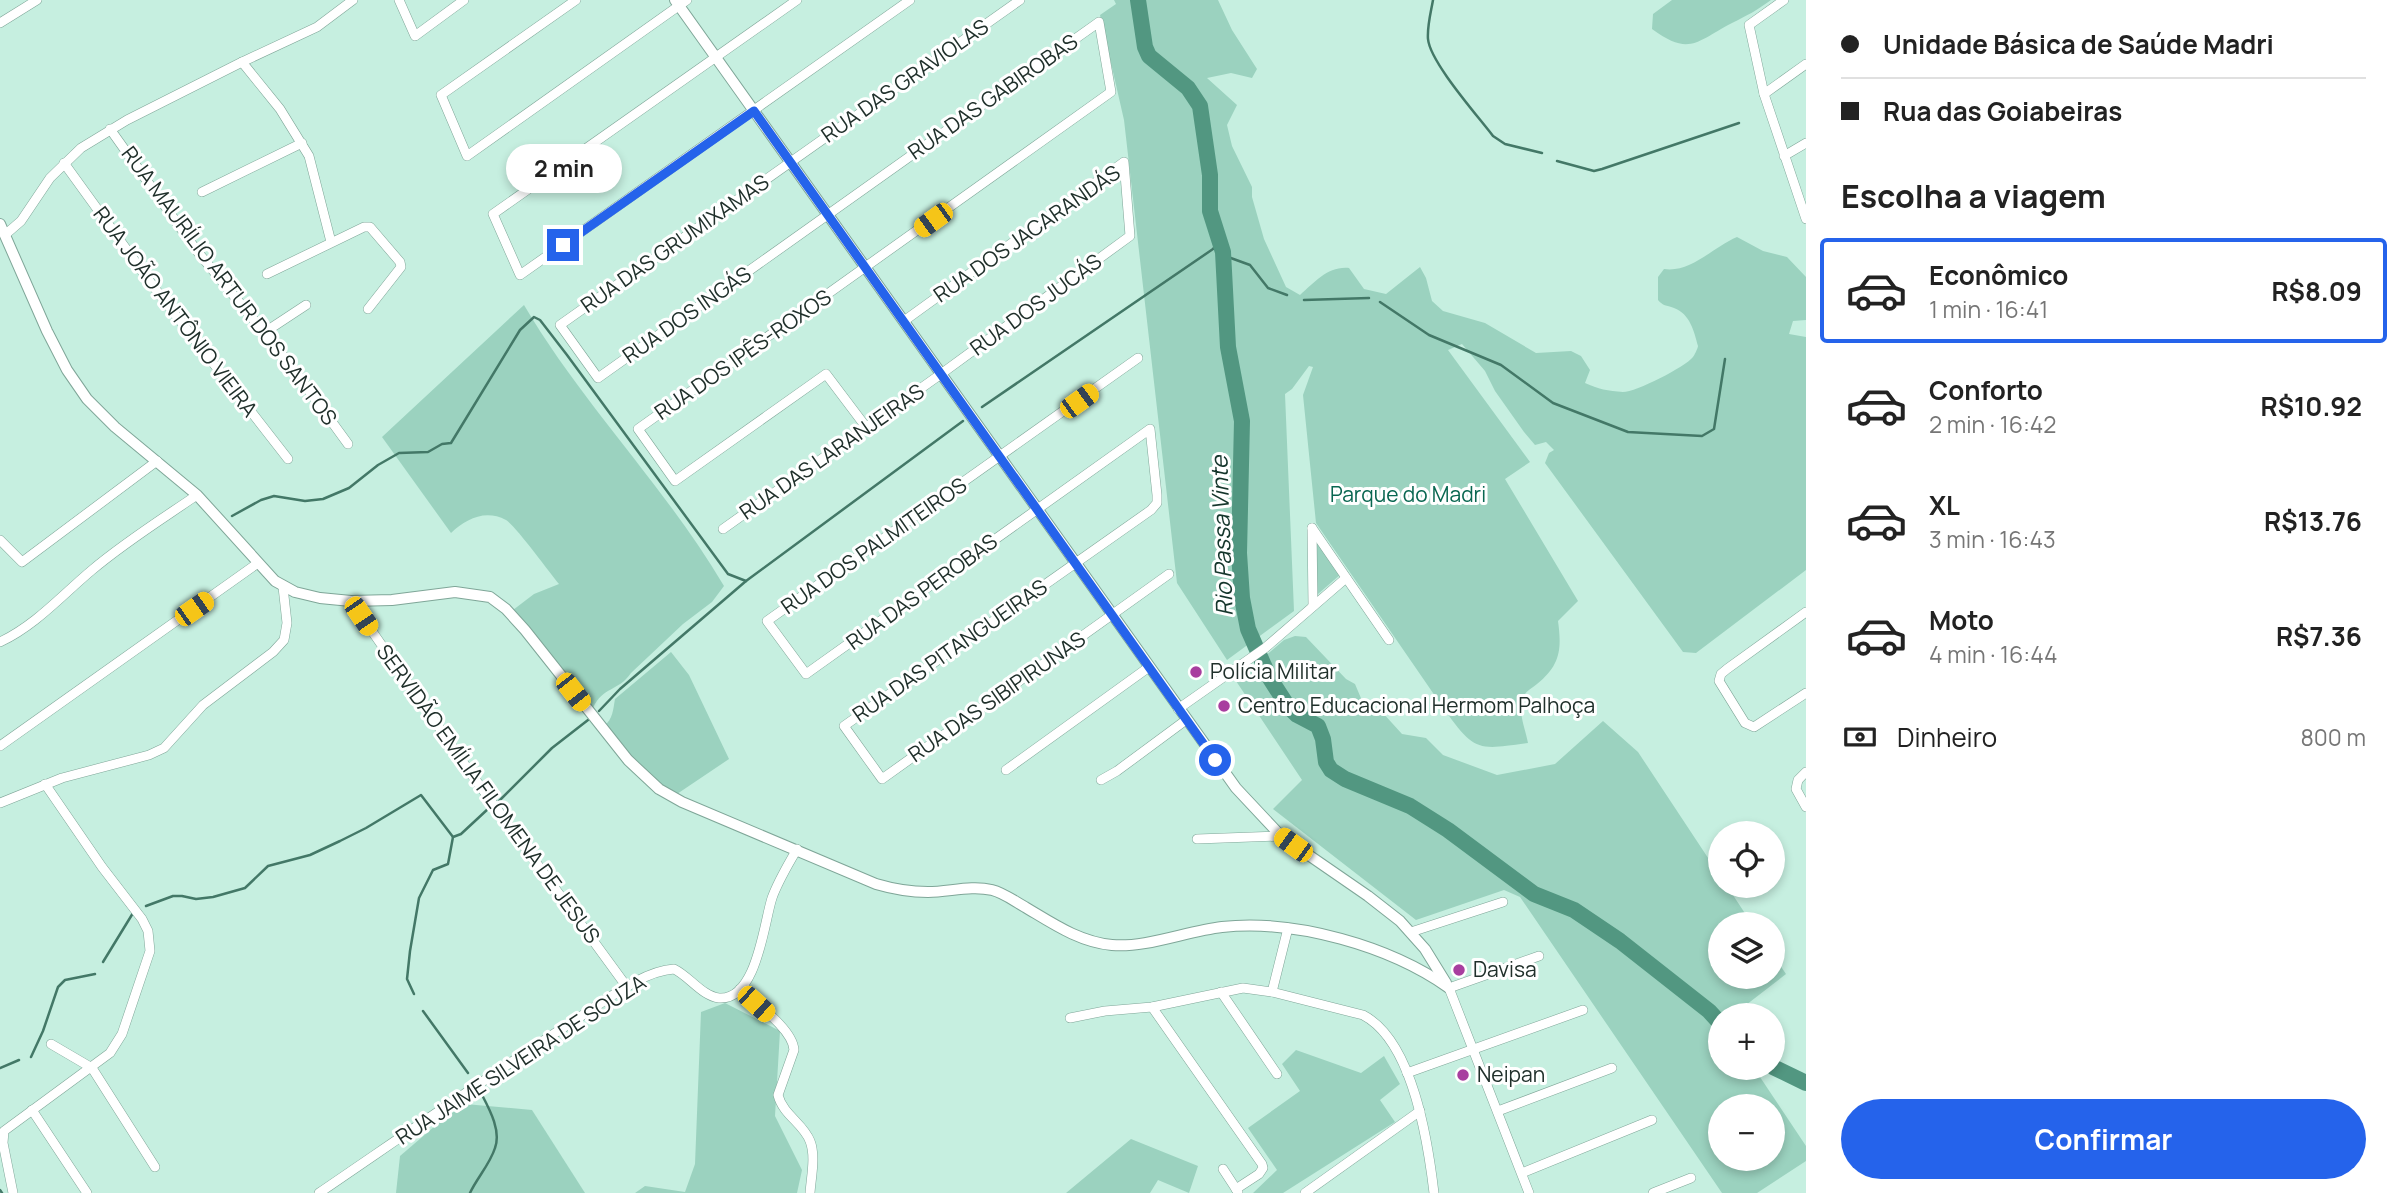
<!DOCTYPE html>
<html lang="pt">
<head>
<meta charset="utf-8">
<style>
	body { margin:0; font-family:Manrope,sans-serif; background:#f2f2f2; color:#222; height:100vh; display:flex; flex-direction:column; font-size:26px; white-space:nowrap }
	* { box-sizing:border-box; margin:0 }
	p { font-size:23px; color:#767676 }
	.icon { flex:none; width:38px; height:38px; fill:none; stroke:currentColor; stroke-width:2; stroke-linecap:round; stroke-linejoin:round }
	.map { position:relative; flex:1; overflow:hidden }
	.panel { display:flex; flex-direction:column; background:#fff; width:595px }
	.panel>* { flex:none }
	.guide { display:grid; align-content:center; height:154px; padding:0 35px; background:#fff }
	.tools { position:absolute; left:1708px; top:821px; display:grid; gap:14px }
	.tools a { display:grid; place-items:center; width:77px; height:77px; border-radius:50%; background:#fff; box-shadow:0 4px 10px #0003; font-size:35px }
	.end { position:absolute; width:32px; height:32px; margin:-16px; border:9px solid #2563eb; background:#fff; box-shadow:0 0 0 4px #fff }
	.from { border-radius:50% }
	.bubble { position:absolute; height:49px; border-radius:24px; background:#fff; box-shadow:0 4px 10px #0003; font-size:23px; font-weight:700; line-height:49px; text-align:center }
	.car { position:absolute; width:21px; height:42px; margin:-21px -10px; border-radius:9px; box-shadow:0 0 5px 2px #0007; background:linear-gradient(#f5c518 24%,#345 0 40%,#f5c518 0 76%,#345 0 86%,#f5c518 0) }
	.guide b { display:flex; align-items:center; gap:24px; height:66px; font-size:26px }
	.guide b+b { border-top:2px solid #e0e0e0 }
	.guide i { width:18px; height:18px; background:#222 }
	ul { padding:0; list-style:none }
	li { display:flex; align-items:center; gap:21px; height:105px; margin:0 14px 10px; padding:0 21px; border:4px solid transparent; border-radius:7px }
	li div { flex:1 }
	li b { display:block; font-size:26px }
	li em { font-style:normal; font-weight:700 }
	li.active { border-color:#2563eb }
	li>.icon { width:63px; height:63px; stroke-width:1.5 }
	h2 { padding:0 35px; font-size:32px; line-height:84px }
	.pay { display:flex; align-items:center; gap:18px; height:77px; padding:0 35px; font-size:26px }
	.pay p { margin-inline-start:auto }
	.action { display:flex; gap:14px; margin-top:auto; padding:14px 35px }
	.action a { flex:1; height:80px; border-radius:42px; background:#2563eb; color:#fff; font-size:28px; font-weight:700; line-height:80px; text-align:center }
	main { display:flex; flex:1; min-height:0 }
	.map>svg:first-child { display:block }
	.green { fill:#9bd2bf; fill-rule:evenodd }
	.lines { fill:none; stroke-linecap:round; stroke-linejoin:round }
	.stream { stroke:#437867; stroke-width:2.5 }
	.river { stroke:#529781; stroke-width:16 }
	.minor-casing { stroke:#7fa698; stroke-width:10 }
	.major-casing { stroke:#7fa698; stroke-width:12 }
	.minor { stroke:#fff; stroke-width:9 }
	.major { stroke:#fff; stroke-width:10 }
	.route { stroke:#2563eb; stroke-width:9 }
	.poi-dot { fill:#a83e9f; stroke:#fff; stroke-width:2.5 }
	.labels { text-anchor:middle; stroke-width:6; stroke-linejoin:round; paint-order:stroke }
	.street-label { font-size:21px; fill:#20302b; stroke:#fff }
	.park-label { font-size:21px; fill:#096751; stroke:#fff }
	.poi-label { font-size:21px; fill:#20302b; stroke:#fff; text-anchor:start }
	.water-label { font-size:23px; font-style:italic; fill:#14352b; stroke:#fff }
</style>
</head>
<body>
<main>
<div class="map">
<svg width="1806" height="1193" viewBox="0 0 1806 1193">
	<rect width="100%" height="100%" fill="#c6efe0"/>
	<!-- green -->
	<g class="green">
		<path d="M 1114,0 L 1218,0 L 1232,30 L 1257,69 L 1252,78 L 1231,73 L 1207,78 L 1237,105 L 1227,125 L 1232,146 L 1252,187 L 1252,197 L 1264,239 L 1286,287 L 1300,295 C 1315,282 1328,266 1349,268 L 1364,289 L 1386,294 L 1420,267 L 1426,278 L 1432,301 L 1443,311 L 1485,323 L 1536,353 L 1571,351 L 1581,356 L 1590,370 L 1585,383 C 1598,389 1608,391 1623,392 C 1636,392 1685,367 1693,357 C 1694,356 1698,348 1698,346 C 1694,331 1690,314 1674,308 C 1666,305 1663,306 1658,300 L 1658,277 L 1664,269 C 1691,273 1713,247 1737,237 L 1763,251 L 1787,257 L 1806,277 L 1806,320 L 1793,321 L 1789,334 L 1806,337 L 1806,570 L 1696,653 L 1683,652 L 1545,463 L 1549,453 L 1554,450 L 1546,442 L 1535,445 L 1524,432 L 1495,391 L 1485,371 L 1462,344 L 1448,350 L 1530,462 L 1505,479 L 1578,601 L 1558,621 C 1562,650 1560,665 1537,684 C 1531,689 1524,692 1522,700 C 1518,713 1526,731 1528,743 C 1477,750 1475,752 1444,709 L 1316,523 L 1303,395 L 1313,367 L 1309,366 L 1292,389 L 1285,394 L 1294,611 L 1227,660 L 1177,583 L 1124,120 L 1100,15 L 1116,4 Z"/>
		<path d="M 1672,0 L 1771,0 C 1756,11 1748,15 1732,23 C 1697,41 1690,57 1652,29 L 1653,14 Z"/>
		<path d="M 524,305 C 582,404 665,486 724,586 L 712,602 L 683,624 L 631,673 C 618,692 603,686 593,708 L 513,610 L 534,594 L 559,584 C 550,573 515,525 506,520 C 485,509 466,519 451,533 L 382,437 Z"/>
		<path d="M 1318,542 L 1341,574 L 1318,594 L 1315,549 Z"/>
		<path d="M 1295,636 L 1306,637 L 1346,679 L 1355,684 L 1363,703 L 1382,712 L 1402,734 L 1426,738 L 1443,755 L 1497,775 L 1555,764 L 1603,721 L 1638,752 L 1720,876 L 1720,886 L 1727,886 L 1752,924 L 1720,924 L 1720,976 L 1773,976 L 1773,955 L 1786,974 L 1733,1015 L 1720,1015 L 1720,1068 L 1754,1068 L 1806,1146 L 1806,1161 L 1757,1193 L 1722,1193 L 1520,897 L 1504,890 L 1416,920 L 1273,809 L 1302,780 L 1236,681 L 1284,640 ZM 1720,1106 L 1773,1106 L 1773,1158 L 1720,1158 Z"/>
		<path d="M 671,652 L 689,675 L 729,759 L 677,794 L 651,777 L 604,726 C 613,719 613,710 615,699 Z"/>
		<path d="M 725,1003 L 780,1031 L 775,1116 L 802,1170 L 797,1193 L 635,1193 L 645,1186 L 685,1192 L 695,1164 L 701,1012 Z"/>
		<path d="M 1296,1050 L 1361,1073 L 1384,1056 L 1400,1084 L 1380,1100 L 1395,1122 L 1283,1193 L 1253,1193 L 1277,1170 L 1248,1128 L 1300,1091 L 1282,1064 Z"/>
		<path d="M 465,1104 L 532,1110 L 585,1193 L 396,1193 L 400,1156 L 442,1120 Z"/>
		<path d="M 1131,1139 L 1198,1166 L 1189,1193 L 1158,1180 L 1150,1193 L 1066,1193 Z"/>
	</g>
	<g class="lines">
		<!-- stream -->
		<g class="stream">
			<path d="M 1433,0 C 1431,12 1427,26 1428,39 C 1430,62 1477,115 1493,136 L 1505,144 L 1542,153"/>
			<path d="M 1557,161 L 1594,171 L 1602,169 L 1739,123"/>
			<path d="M 1223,252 L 1228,257 L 1250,265 L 1268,288 L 1287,295"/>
			<path d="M 1304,300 L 1369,298"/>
			<path d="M 1380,302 L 1429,335 L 1501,365 L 1553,403 L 1628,432 L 1702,436 L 1714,429 L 1725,359"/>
			<path d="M 982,407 L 1213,249 L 1219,241"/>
			<path d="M 232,516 L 261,500 L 274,496 L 305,501 L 323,499 L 349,488 L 378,465 L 399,453 L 428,452 L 442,444 L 451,443 L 520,330 L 534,317 L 540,320 L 567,355 L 728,574 L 746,581"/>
			<path d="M 599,711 L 620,689 L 746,581 L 963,421"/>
			<path d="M 499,801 L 552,748 L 588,720"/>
			<path d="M 146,906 L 173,896 L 182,896 L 196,899 L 213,897 L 245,888 L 268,866 L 310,855 L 340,841 L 366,828 L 421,795 L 453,837"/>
			<path d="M 103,962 L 133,913"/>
			<path d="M 414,994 L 407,979 L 410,951 L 419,898 L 433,870 L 448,864 L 453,837 L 461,834 L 489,808"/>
			<path d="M 423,1011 L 468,1073"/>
			<path d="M 31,1057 L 43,1031 L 58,987 L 65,980 L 95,974"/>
			<path d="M 0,1068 L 19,1060"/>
			<path d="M 0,1190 L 2,1193"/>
			<path d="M 470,1193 C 477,1178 490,1164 495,1148 C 502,1129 487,1105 479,1089"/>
		</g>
		<!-- river -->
		<g class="river">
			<path d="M 1138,0 L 1145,47 L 1149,56 L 1188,88 L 1200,106 L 1210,175 L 1210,211 L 1223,252 L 1228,347 L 1242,421 L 1239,553 L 1242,598 L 1248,629 L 1269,677 L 1287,705 L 1297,715 L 1318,726 L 1323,739 L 1326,762 L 1331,770 L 1345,779 L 1410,806 L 1448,830 L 1534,894 L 1574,910 L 1620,941 L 1709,1011 L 1720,1023"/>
			<path d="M 1773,1067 L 1806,1083"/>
		</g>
		<!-- minor casing -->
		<g class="minor-casing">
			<g id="minor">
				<path d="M 399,0 L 415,36 L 464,0"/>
				<path d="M 576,0 L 441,95 L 467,156 L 687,0"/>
				<path d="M 797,0 L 493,214 L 520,275 L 910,0"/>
				<path d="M 1784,0 L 1749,25 L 1764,94 L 1806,219"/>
				<path d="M 0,23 L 37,0"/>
				<path d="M 242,62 L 280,109 L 309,156 L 331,242"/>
				<path d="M 1764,94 L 1806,64"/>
				<path d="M 110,129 L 197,251 L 286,359 L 348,444"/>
				<path d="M 1784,156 L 1806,143"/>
				<path d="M 64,163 L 153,286 L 288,459"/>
				<path d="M 202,192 L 302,143"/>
				<path d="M 6,234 L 21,221 L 50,178 L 81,148 L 127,120 L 242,62 L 317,27 L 353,0"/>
				<path d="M 267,274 L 364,227 L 370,227 L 400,262 L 401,267 L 368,309"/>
				<path d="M 265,332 L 306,305"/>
				<path d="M 1138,358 L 767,621 L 806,674 L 1150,429 L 1157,495 L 1157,503 L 1151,510 L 844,726 L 882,779 L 1169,574"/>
				<path d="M 866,427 L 826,374 L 675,481 L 638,429 L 1111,92 L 1099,22 L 598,378 L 560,325 L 1020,0"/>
				<path d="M 1312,528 L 1389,640"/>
				<path d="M 1312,528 L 1313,606"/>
				<path d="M 723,529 L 941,374 L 1130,236 L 1124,162 L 904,321"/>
				<path d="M 0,540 L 22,562 L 157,461"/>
				<path d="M 351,601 L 472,775 L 627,987"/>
				<path d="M 1806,612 L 1727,669 L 1721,674 L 1719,681 L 1745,723 L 1754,727 L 1806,693"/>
				<path d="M 0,642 C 36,625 62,595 92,570 C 125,542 162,519 197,495"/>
				<path d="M 1178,709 L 1265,648 L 1346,578"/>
				<path d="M 0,746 L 258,563"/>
				<path d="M 1006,770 L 1149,667"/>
				<path d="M 1806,772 L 1798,780 L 1796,789 L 1806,807"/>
				<path d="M 1101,780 L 1117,771 L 1186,720"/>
				<path d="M 0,803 L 62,778 L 149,755 L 164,748 L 203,705 L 273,652 L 284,640 L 287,623 L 283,587"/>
				<path d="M 1197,839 L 1281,836"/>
				<path d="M 1411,932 L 1503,902"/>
				<path d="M 740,989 C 755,1003 793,1029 794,1050 L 778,1095 C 783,1115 803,1123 810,1141 C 816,1156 811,1178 810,1193"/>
				<path d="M 1221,992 L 1277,1074"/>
				<path d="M 1272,992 L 1288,928"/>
				<path d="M 1152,1007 L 1262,1164 L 1263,1168 L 1259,1174 L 1236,1189"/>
				<path d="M 1070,1018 L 1105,1011 L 1152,1007 L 1243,988 L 1272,992 L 1363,1015 C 1413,1041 1428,1142 1434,1193"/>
				<path d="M 51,1044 L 92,1068 L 155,1167"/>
				<path d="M 1407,1073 L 1583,1010"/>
				<path d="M 32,1110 L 87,1193"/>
				<path d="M 1498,1111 L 1612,1068"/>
				<path d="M 1223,1169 L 1238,1192"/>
				<path d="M 1522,1173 L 1652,1120"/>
				<path d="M 13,1193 L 3,1143 L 4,1131 L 110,1053 L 122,1034 L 150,951 L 148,931 L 142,919 L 102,867 L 45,784"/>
				<path d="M 319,1193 C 404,1135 489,1076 575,1020 C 603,1003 641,971 674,969 C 689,976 702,996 719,998 C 757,1001 764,922 772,898 C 778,881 788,865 797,849"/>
				<path d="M 1305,1193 L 1420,1111"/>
				<path d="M 1529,1193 L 1449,988 L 1539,956"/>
				<path d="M 1653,1193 L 1691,1178"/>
			</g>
		</g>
		<!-- major casing -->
		<g class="major-casing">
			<g id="major">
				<path d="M 675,0 L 1236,788 L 1281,836 L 1368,896 L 1400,921 L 1425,949 L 1446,983"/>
				<path d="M 0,224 L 47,331 L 67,370 L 87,399 L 115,427 L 197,495 L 275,581 L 295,592 L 320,598 L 351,601 L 392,600 L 455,592 L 490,597 L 506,609 L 525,630 L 628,760 L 659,789 L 682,802 L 876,884 C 893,889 910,892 928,892 C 949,892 971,885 992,890 C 1004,893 1014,901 1025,907 C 1052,923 1079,942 1112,945 C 1146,948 1187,931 1222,927 C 1295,919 1390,946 1449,988"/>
			</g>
		</g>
		<!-- minor -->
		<use href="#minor" class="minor"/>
		<!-- major -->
		<use href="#major" class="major"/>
	</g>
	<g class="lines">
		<!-- route -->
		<path class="route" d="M 563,245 L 754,111 L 1215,760"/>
	</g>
	<!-- markers -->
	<g class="poi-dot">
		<circle cx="1196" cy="672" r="7"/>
		<circle cx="1224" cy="706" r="7"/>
		<circle cx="1459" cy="970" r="7"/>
		<circle cx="1463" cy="1075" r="7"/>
	</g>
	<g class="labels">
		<!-- street labels -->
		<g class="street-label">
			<text transform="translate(905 81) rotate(-35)" y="7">RUA DAS GRAVIOLAS</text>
			<text transform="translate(993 97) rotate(-35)" y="7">RUA DAS GABIROBAS</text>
			<text transform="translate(1027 234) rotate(-35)" y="7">RUA DOS JACARANDÁS</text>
			<text transform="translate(675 244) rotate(-35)" y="7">RUA DAS GRUMIXAMAS</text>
			<text transform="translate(229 286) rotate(53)" y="7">RUA MAURÍLIO ARTUR DOS SANTOS</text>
			<text transform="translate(1036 305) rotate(-36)" y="7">RUA DOS JUCÁS</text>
			<text transform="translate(175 312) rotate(53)" y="7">RUA JOÃO ANTÔNIO VIEIRA</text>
			<text transform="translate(687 315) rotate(-35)" y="7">RUA DOS INGÁS</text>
			<text transform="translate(743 355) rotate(-35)" y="7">RUA DOS IPÊS-ROXOS</text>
			<text transform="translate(832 452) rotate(-35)" y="7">RUA DAS LARANJEIRAS</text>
			<text transform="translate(874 546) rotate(-35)" y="7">RUA DOS PALMITEIROS</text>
			<text transform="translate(922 592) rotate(-36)" y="7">RUA DAS PEROBAS</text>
			<text transform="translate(950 651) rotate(-35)" y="7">RUA DAS PITANGUEIRAS</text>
			<text transform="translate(997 697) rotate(-35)" y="7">RUA DAS SIBIPIRUNAS</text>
			<text transform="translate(488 794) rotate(54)" y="7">SERVIDÃO EMÍLIA FILOMENA DE JESUS</text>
			<text transform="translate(521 1060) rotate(-33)" y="7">RUA JAIME SILVEIRA DE SOUZA</text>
		</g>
		<!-- park labels -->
		<g class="park-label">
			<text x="1408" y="502">Parque do Madri</text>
		</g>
		<!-- poi labels -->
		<g class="poi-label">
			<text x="1210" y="679">Polícia Militar</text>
			<text x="1238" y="713">Centro Educacional Hermom Palhoça</text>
			<text x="1473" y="977">Davisa</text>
			<text x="1477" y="1082">Neipan</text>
		</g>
		<!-- water labels -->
		<g class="water-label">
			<text transform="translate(1222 536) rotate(-92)" y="8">Rio Passa Vinte</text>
		</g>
	</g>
</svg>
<div class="tools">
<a><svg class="icon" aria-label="locate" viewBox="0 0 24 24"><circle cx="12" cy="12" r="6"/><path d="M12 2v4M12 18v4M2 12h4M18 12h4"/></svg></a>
<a><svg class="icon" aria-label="layers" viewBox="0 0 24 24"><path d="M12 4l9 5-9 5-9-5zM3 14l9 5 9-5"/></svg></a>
<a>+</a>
<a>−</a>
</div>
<i class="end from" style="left:1215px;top:760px"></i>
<i class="end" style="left:563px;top:245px"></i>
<div class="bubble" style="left:506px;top:144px;width:116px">2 min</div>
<i class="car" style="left:933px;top:220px;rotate:234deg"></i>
<i class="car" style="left:1079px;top:401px;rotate:54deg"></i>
<i class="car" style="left:194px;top:609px;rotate:55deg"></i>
<i class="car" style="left:361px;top:616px;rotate:146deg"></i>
<i class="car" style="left:573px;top:692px;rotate:142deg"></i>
<i class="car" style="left:1293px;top:845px;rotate:306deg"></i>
<i class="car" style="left:756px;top:1004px;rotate:132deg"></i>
</div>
<section class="panel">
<div class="guide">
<b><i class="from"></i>Unidade Básica de Saúde Madri</b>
<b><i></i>Rua das Goiabeiras</b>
</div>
<h2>Escolha a viagem</h2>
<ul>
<li class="active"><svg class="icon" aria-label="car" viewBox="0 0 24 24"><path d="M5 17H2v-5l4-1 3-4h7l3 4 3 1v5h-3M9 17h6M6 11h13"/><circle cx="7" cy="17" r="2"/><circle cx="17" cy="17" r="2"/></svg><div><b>Econômico</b><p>1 min · 16:41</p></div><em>R$8.09</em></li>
<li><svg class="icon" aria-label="car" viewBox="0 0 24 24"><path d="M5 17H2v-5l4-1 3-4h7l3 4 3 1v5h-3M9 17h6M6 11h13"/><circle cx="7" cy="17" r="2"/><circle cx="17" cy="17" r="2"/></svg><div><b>Conforto</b><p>2 min · 16:42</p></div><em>R$10.92</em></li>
<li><svg class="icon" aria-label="car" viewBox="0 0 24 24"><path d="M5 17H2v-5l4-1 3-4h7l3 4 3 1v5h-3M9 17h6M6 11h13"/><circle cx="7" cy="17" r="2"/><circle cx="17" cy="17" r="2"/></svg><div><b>XL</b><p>3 min · 16:43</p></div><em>R$13.76</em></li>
<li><svg class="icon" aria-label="car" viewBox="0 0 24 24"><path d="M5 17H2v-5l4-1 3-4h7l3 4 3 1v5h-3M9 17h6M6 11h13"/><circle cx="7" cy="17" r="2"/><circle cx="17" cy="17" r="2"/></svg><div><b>Moto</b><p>4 min · 16:44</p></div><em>R$7.36</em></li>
</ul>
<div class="pay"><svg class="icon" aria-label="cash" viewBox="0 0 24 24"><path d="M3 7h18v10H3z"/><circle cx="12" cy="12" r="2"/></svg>Dinheiro<p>800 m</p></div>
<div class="action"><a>Confirmar</a></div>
</section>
</main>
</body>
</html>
